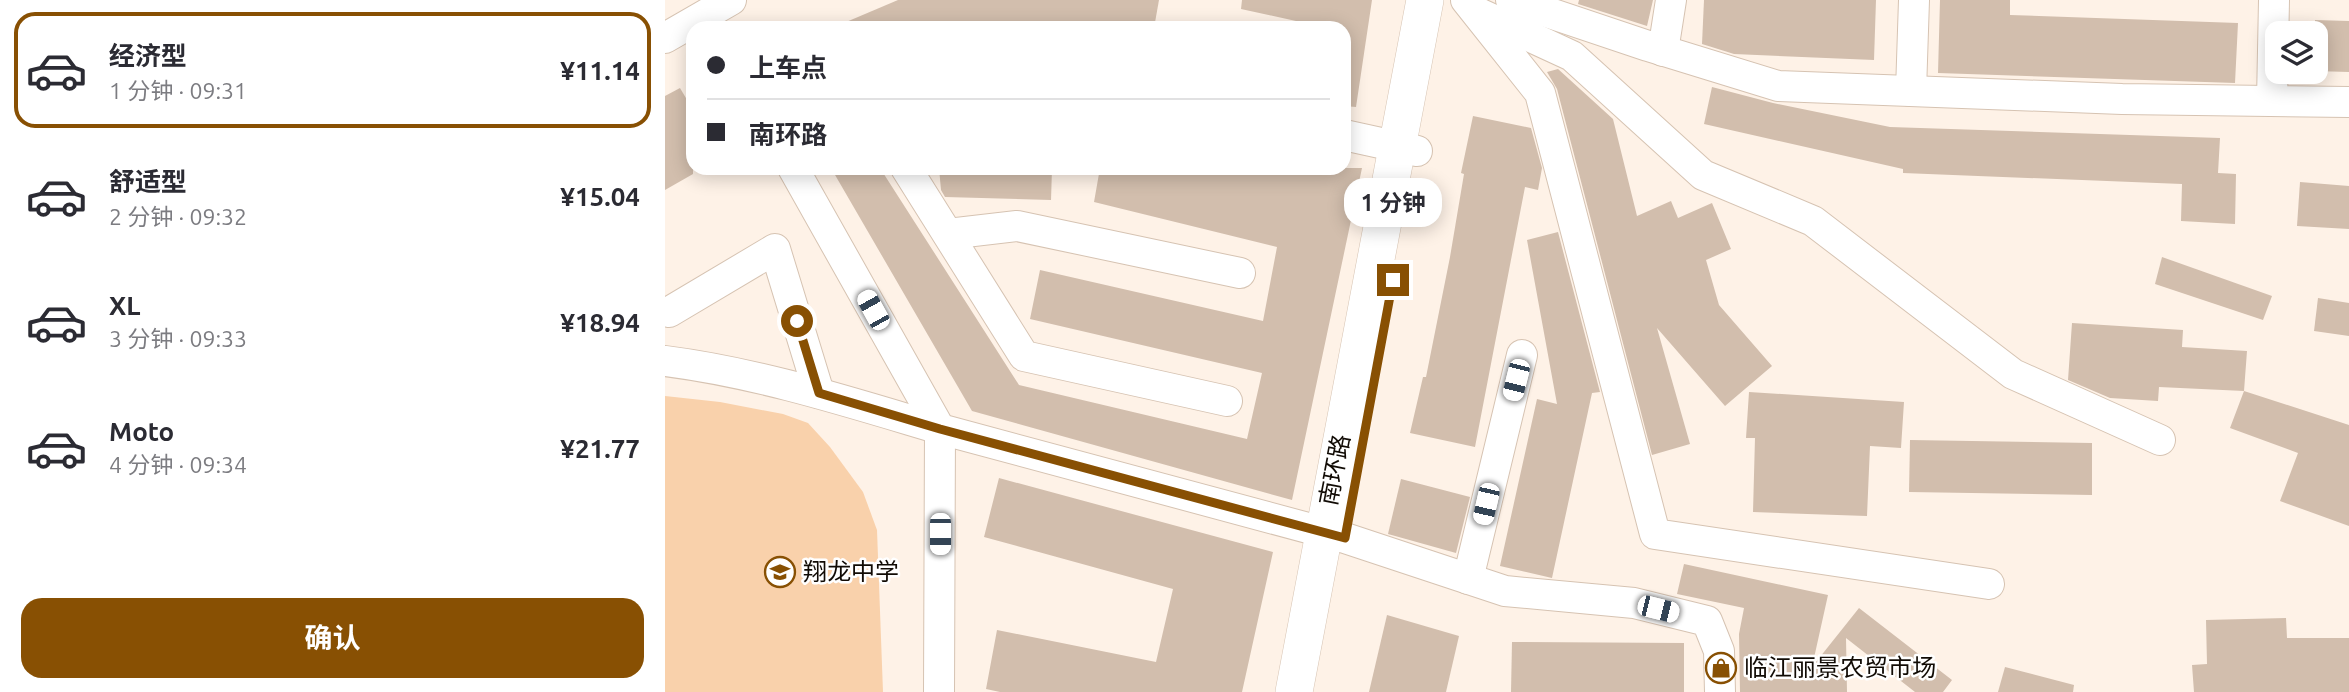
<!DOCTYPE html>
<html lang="zh">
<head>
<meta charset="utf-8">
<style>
	body { margin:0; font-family:Ubuntu,"Noto Sans SC",sans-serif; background:#f2f2f3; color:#2b2b33; height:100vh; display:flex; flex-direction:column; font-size:26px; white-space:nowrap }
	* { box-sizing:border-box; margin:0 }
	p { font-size:23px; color:#7c7c81 }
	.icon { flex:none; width:38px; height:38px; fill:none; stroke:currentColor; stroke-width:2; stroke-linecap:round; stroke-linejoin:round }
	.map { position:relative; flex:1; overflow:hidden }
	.side { display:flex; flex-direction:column; background:#fff; width:665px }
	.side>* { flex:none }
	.hud { position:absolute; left:21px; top:21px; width:665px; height:154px; border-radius:21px; box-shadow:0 4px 18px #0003; display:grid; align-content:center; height:154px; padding:0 21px; background:#fff }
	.tools { position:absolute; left:1600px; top:21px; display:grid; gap:14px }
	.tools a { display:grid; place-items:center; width:63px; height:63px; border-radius:14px; background:#fff; box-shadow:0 4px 18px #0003; font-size:35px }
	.end { position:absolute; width:32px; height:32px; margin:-16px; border:9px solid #885003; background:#fff; box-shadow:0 0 0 4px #fff }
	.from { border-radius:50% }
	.bubble { position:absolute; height:49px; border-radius:21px; background:#fff; box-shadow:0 4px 18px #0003; font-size:23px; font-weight:700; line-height:49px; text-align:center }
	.car { position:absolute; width:21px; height:42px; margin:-21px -10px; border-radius:9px; box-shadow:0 0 5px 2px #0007; background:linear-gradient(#fff 24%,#345 0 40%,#fff 0 76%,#345 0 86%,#fff 0) }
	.hud b { display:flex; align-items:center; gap:24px; height:66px; font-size:26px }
	.hud b+b { border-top:2px solid #e1e1e2 }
	.hud i { width:18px; height:18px; background:#2b2b33 }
	ul { padding:12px 0 0; list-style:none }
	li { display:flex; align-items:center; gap:21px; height:116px; margin:0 14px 10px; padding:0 7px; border:4px solid transparent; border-radius:21px }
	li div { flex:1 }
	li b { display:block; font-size:26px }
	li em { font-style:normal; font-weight:700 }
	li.current { border-color:#885003 }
	li>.icon { width:63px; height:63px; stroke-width:1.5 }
	.primary-button { display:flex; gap:14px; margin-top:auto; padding:14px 21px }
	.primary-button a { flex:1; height:80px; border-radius:21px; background:#885003; color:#fff; font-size:28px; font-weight:700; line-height:80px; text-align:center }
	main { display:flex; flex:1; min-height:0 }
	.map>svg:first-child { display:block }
	.green { fill:#f9d1ab }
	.building { fill:#d2bead }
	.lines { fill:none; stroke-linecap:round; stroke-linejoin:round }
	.minor-casing { stroke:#d6c3b2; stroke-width:32 }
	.major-casing { stroke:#d6c3b2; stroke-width:38 }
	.minor { stroke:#fff; stroke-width:30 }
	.major { stroke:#fff; stroke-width:37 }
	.route { stroke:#885003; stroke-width:9 }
	.labels { text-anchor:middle; stroke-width:5; stroke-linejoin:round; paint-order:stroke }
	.street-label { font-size:24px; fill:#110b05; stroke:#fff }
	.poi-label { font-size:24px; fill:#110b05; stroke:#fff; text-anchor:start }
</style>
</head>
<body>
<main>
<section class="side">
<ul>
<li class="current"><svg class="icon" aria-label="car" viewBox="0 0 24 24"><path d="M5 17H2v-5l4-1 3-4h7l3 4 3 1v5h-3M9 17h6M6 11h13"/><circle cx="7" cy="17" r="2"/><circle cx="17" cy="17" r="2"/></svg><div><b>经济型</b><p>1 分钟 · 09:31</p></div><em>¥11.14</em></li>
<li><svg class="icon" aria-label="car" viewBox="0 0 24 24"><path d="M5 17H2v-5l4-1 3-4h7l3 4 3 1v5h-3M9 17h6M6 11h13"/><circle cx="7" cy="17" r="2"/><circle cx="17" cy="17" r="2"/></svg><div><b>舒适型</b><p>2 分钟 · 09:32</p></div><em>¥15.04</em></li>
<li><svg class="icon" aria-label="car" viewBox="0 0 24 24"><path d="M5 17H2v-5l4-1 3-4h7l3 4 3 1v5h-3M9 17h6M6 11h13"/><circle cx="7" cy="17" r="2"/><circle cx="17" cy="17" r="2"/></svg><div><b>XL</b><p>3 分钟 · 09:33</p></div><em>¥18.94</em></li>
<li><svg class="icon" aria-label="car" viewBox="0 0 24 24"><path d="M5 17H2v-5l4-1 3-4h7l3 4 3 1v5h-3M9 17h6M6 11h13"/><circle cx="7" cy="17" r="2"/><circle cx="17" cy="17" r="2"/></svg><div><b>Moto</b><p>4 分钟 · 09:34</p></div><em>¥21.77</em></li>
</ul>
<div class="primary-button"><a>确认</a></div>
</section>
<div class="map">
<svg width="1684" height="692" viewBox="0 0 1684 692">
	<rect width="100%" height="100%" fill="#fef2e7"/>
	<!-- green -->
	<path class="green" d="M 0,396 L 55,402 L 118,414 L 143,423 L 165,447 L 198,492 L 212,530 L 218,692 L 0,692 Z"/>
	<!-- building -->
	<g class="building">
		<path d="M 233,0 L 494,0 L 489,28 L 167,28 Z"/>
		<path d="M 577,0 L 707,0 L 691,107 L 679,106 L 679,28 L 639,28 L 640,23 L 576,9 Z"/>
		<path d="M 914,0 L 988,0 L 982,26 L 913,4 Z"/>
		<path d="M 1039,0 L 1211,0 L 1209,60 L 1069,54 L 1037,44 Z"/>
		<path d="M 1275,0 L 1345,0 L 1345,15 L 1573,23 L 1570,83 L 1273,73 Z"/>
		<path d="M 1650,20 L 1684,21 L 1684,72 L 1650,71 Z"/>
		<path d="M 893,69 L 948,119 L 972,216 L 1006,201 L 1013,218 L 1047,203 L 1066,249 L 1041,260 L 1054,305 L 1107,366 L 1060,406 L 992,328 L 1025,444 L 987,455 L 892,89 L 882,72 Z"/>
		<path d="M 1047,87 L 1108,103 L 1225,127 L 1555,138 L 1553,173 L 1571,174 L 1570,224 L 1516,221 L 1517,184 L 1238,173 L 1238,169 L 1039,124 Z"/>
		<path d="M 15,88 L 28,110 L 28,174 L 0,190 L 0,96 Z"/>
		<path d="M 808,116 L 866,128 L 877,168 L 873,190 L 860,187 L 810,447 L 745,433 L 758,377 L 761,377 L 785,257 L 799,174 L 796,173 Z"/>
		<path d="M 166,168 L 215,168 L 354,385 L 582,439 L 597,373 L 365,319 L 375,270 L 598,321 L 612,247 L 429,202 L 435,168 L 697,168 L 627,500 L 307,411 Z"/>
		<path d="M 274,168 L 387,168 L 386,200 L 280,197 L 276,190 Z"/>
		<path d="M 1635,182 L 1684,186 L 1684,229 L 1632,226 Z"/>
		<path d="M 893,232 L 935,392 L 927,393 L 887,578 L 835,566 L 872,399 L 892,404 L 862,240 Z"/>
		<path d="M 1497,257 L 1607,296 L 1598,320 L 1490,284 Z"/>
		<path d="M 1653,298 L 1684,303 L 1684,336 L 1649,331 Z"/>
		<path d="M 1407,323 L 1518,330 L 1517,347 L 1582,351 L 1579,391 L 1494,387 L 1493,401 L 1445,398 L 1403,380 Z"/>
		<path d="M 1579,391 L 1684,425 L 1684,526 L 1615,501 L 1633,453 L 1565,428 Z"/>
		<path d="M 1084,392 L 1239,402 L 1236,448 L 1205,446 L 1202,516 L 1088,512 L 1090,438 L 1081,438 Z"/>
		<path d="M 1245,440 L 1427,443 L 1427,495 L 1244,492 Z"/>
		<path d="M 334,478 L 608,552 L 577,692 L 335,692 L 321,689 L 332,630 L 491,662 L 508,589 L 319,537 Z"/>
		<path d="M 736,479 L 805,497 L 791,553 L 723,534 Z"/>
		<path d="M 1019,564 L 1163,595 L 1147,667 L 1194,608 L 1287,680 L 1278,692 L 1250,692 L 1181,638 L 1182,692 L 1075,692 L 1074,634 L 1079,608 L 1012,594 Z"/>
		<path d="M 722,615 L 794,636 L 781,692 L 704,692 Z"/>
		<path d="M 1621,618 L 1622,638 L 1684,638 L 1684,692 L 1529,692 L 1527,665 L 1542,664 L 1541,620 Z"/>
		<path d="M 847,642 L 1019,643 L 1019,692 L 846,692 Z"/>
		<path d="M 1340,667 L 1409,685 L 1408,692 L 1333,692 Z"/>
	</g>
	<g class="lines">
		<!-- minor casing -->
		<g class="minor-casing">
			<g id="minor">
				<path d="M 801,0 L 875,93 L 990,534 L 1324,584"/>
				<path d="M 846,0 L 983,46 L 1113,86 L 1457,99 L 1684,102"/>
				<path d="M 816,14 L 907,56 L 1038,175 L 1148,221 L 1348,374 L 1495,440"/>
				<path d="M 0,38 L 66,0"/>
				<path d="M 998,51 L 1006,0"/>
				<path d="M 1246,91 L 1249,0"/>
				<path d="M 1607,101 L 1609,0"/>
				<path d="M 679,135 L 752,151"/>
				<path d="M 128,168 L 275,429 L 680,538 L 840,591 L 969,603 L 1042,621 L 1054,651 L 1055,692"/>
				<path d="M 241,168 L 359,356 L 562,401"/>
				<path d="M 283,234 L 352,226 L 575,273"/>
				<path d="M 4,312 L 110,249 L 154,393"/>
				<path d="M 0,361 C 94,373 184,402 275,429 L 274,692"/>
				<path d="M 803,579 L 857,355"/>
			</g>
		</g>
		<!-- major casing -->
		<g class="major-casing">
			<path id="major" d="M 629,692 L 760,0"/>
		</g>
		<!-- minor -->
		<use href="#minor" class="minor"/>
		<!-- major -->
		<use href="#major" class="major"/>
	</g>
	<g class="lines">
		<!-- route -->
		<path class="route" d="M 132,321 L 154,393 L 275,429 L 680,538 L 728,280"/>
	</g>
	<!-- icons -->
	<defs>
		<g id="school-ring" transform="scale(1.575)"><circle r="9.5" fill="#fff" stroke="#885003" stroke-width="1.5"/><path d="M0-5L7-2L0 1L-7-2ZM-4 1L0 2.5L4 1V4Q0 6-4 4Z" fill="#885003"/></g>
		<g id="shop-ring" transform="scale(1.575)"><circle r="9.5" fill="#fff" stroke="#885003" stroke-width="1.5"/><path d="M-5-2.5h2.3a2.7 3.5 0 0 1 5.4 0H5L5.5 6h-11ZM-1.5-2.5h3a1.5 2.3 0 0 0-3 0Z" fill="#885003"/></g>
	</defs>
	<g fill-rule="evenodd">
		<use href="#school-ring" x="115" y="572"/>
		<use href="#shop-ring" x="1056" y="668"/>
	</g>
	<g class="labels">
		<!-- street labels -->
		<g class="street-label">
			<text transform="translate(670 470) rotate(-79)" y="8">南环路</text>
		</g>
		<!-- poi labels -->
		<g class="poi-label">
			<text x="138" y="580">翔龙中学</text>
			<text x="1079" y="676">临江丽景农贸市场</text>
		</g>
	</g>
</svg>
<div class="tools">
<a><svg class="icon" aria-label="layers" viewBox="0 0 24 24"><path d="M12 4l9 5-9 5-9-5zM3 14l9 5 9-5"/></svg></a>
</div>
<i class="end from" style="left:132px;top:321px"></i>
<i class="end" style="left:728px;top:280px"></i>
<div class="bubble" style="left:679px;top:178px;width:98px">1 分钟</div>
<i class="car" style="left:208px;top:310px;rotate:331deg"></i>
<i class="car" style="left:851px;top:380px;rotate:194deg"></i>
<i class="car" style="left:821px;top:504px;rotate:193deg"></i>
<i class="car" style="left:275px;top:534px;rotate:180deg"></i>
<i class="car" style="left:993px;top:609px;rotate:104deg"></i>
<div class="hud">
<b><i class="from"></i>上车点</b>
<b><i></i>南环路</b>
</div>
</div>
</main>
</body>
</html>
